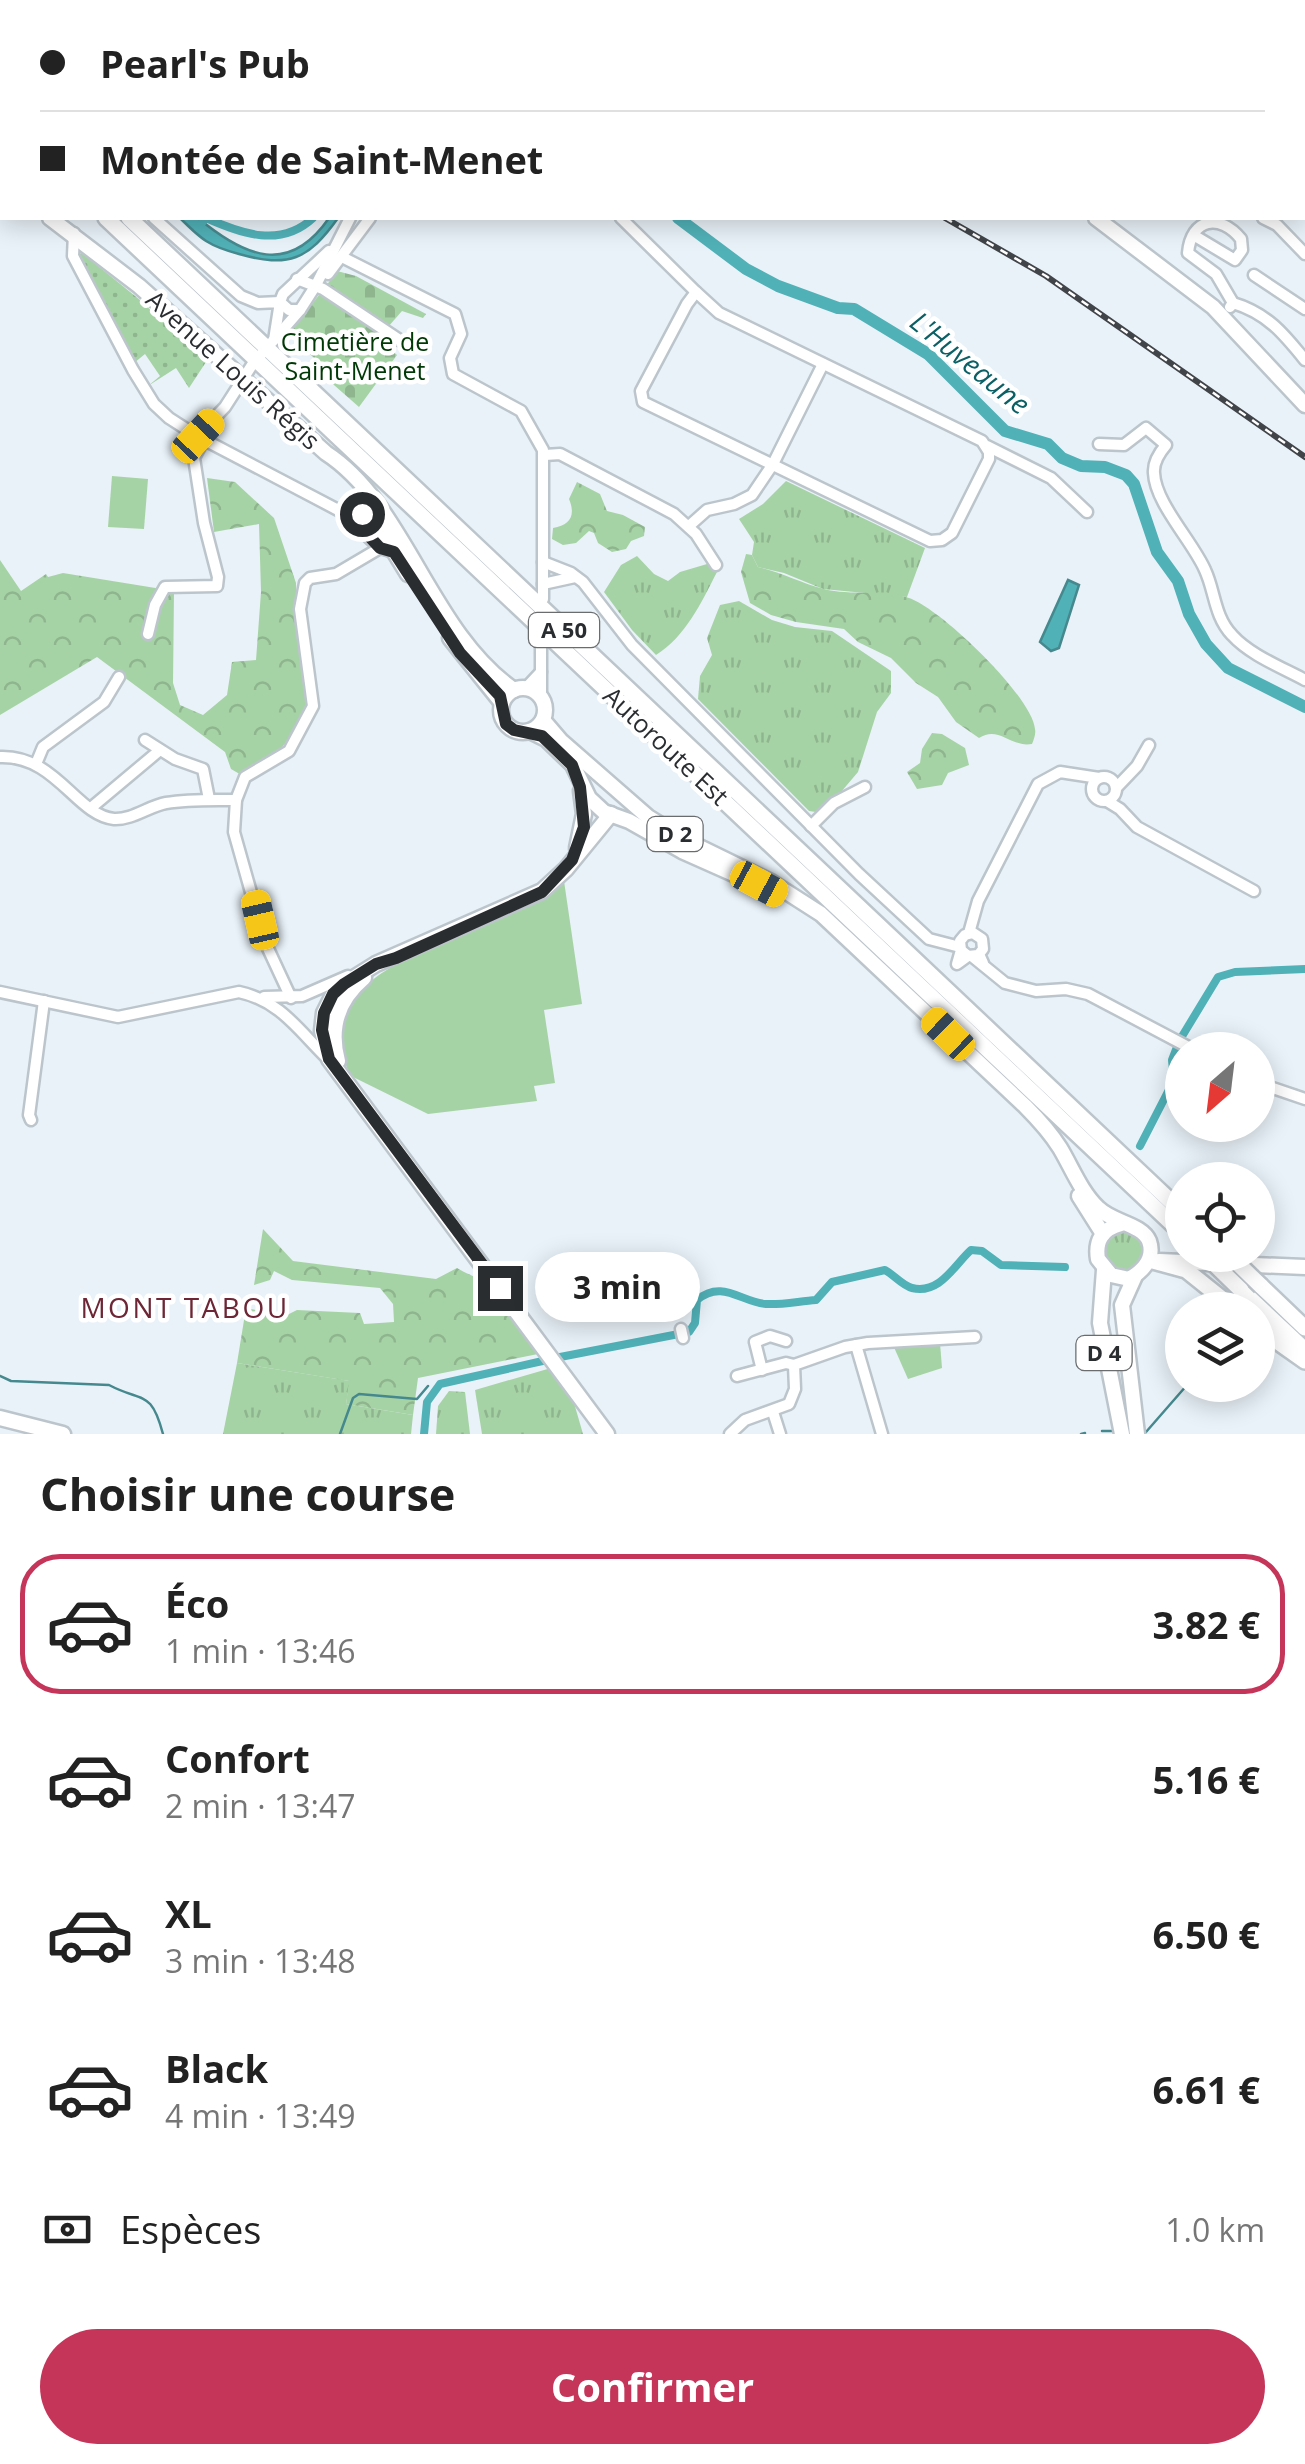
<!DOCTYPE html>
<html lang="fr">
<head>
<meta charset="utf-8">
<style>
	body { margin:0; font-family:"Open Sans",sans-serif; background:#f6f6f6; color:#222; height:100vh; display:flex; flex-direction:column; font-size:38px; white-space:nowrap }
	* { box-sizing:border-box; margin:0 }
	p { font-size:32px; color:#767676 }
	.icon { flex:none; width:55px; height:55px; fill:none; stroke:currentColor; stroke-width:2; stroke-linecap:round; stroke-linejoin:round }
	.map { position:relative; height:1434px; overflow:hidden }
	.details { display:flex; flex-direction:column; background:#fff; flex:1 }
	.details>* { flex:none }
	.banner { position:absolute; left:0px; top:0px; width:1305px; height:220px; box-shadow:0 5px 25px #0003; display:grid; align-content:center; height:220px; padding:0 40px; background:#fff }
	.needle { width:65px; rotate:208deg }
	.buttons { position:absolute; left:1165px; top:1032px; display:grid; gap:20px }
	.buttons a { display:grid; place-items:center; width:110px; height:110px; border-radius:50%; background:#fff; box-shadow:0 5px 25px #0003; font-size:50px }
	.end { position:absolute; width:45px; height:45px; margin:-22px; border:12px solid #2a2d30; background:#fff; box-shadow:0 0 0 5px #fff }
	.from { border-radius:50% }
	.bubble { position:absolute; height:70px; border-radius:35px; background:#fff; box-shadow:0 5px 25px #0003; font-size:32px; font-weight:700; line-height:70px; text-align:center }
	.car { position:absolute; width:30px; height:60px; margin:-30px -15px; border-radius:12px; box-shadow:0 0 8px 2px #0007; background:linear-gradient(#f5c518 24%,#345 0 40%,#f5c518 0 76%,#345 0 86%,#f5c518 0) }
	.banner b { display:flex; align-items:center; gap:35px; height:95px; font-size:38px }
	.banner b+b { border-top:2px solid #e0e0e0 }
	.banner i { width:25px; height:25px; background:#222 }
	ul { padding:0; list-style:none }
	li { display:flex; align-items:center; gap:30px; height:140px; margin:0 20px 15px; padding:0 20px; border:5px solid transparent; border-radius:40px }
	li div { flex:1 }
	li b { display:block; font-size:38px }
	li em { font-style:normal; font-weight:700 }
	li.on { border-color:#c5355a }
	li>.icon { width:90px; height:90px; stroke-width:1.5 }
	h2 { padding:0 40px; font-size:45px; line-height:120px }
	.pay { display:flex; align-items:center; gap:25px; height:110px; padding:0 40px; font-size:38px }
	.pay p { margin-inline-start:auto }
	.action { display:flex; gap:20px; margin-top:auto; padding:20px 40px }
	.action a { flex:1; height:115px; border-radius:60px; background:#c5355a; color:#fff; font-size:40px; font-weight:700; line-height:115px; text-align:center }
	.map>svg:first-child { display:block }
	.grass { fill:url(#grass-tufts) }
	.forest { fill:url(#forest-crowns) }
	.cemetery { fill:url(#cemetery-stones) }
	.park { fill:url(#park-dots) }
	.garden { fill:#a6d3a5 }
	.water { fill:#50b1b7; stroke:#45898e; stroke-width:2.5 }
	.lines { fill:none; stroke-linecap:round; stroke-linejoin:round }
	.stream { stroke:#45898e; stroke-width:2.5 }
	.canal { stroke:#50b1b7; stroke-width:8 }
	.river { stroke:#50b1b7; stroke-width:12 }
	.minor-casing { stroke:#bdc5cc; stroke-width:15 }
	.major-casing { stroke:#bdc5cc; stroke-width:19 }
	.highway-casing { stroke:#bdc5cc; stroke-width:20 }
	.minor { stroke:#fff; stroke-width:10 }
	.major { stroke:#fff; stroke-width:14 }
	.highway { stroke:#fff; stroke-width:15 }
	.rail-casing { stroke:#414448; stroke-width:6 }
	.rail { stroke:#fff; stroke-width:2.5; stroke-dasharray:8; stroke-linecap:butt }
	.highway-bridge-casing { stroke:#bdc5cc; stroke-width:20; stroke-linecap:butt }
	.highway-bridge { stroke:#fff; stroke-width:15 }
	.route { stroke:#2a2d30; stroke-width:12 }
	.labels { text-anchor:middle; stroke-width:9; stroke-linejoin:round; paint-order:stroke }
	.shield { fill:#fff; stroke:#6a6c6e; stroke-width:2.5 }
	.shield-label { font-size:22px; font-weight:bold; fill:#2a2d30 }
	.park-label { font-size:25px; fill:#013906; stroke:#fff }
	.street-label { font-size:25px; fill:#2a2d30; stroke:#fff }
	.water-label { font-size:28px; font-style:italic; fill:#0b6065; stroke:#fff }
	.neighbourhood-label { font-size:28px; letter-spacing:2.5px; fill:#6c2635; stroke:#fff }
</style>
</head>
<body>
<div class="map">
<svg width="1305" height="1434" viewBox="0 0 1305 1434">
	<defs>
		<pattern id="grass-tufts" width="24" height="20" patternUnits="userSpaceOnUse" patternTransform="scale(2.5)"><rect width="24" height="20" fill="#a6d3a5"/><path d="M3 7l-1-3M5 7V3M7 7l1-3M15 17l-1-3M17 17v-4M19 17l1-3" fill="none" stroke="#8fb58e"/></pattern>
		<pattern id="forest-crowns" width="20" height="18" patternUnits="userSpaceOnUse" patternTransform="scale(2.5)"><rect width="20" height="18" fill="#a6d3a5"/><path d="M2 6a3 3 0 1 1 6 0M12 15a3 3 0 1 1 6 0" fill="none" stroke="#8fb58e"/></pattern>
		<pattern id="cemetery-stones" width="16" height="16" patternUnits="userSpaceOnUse" patternTransform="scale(2.5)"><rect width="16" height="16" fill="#a6d3a5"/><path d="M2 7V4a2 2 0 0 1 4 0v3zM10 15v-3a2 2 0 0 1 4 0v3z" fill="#8fb58e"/></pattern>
		<pattern id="park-dots" width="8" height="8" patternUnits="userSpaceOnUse" patternTransform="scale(2.5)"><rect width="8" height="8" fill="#a6d3a5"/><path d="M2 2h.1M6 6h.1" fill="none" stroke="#8fb58e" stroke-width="1.8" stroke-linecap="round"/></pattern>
	</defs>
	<rect width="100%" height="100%" fill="#e9f2f9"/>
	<!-- grass -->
	<g class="grass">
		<path d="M 786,481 L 925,548 L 907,597 L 823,589 L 784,573 L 758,567 L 752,555 L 754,542 L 739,519 L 763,504 Z"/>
		<path d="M 637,556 L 654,574 L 668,581 L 680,572 L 707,564 L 717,572 C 701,603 686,636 656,655 L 632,630 L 604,592 L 621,565 Z"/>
		<path d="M 739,601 L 772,620 L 795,627 L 832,631 L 891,671 L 891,693 L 877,712 L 858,772 L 841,792 L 816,812 L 809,811 L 698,699 L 700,676 L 712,655 L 707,638 L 720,605 Z"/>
		<circle cx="1124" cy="1252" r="21"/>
		<path d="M 237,1363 L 350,1381 L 346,1404 L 413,1415 L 411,1434 L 223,1434 Z"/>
		<path d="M 551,1368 L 572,1396 L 583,1434 L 482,1434 L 475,1390 Z"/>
		<path d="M 449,1391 L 465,1392 L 470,1434 L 436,1434 L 438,1406 Z"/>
	</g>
	<!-- forest -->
	<g class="forest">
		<path d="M 207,478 L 235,482 L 274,518 L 296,583 L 297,624 L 307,710 L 291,737 L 272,758 L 243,776 L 231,769 L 225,752 L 97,657 L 0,715 L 0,560 L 21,591 L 46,574 L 48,577 L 63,573 L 174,591 L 173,683 L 180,705 L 203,715 L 227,695 L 232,662 L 256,660 L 261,592 L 259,524 L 214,532 Z"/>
		<path d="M 577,482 L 600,494 L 607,511 L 623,515 L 645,527 L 644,536 L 631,541 L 626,549 L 612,552 L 598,543 L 594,533 L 589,531 L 576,543 L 563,545 L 552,539 L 553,528 C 570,525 576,516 569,499 Z"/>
		<path d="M 746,554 L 752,555 L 758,567 C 781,572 801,583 824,589 C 851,596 883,589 909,598 C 940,608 1032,696 1035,729 C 1036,734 1034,739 1032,744 C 1011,748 999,725 979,738 L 956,722 L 938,697 L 916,683 L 891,658 L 858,642 L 844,629 L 796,622 L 771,615 L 750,603 L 741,572 Z"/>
		<path d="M 932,733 L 942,734 L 965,748 L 969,765 L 948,773 L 942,785 L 917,789 L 907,772 L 920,763 L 922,749 Z"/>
		<path d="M 263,1229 L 293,1261 L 436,1279 L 457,1268 C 468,1275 490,1282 496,1290 L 487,1298 L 493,1305 L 509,1308 L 543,1353 L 418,1378 L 413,1415 L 346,1404 L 349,1381 L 237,1363 L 246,1308 L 285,1316 L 297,1310 L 360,1313 L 364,1324 L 394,1322 L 393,1304 L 380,1288 L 292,1280 L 274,1271 L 270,1280 L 254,1285 Z"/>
	</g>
	<!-- cemetery -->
	<g class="cemetery">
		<path d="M 337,271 L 356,276 L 426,314 L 423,318 L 402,311 L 388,327 L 326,286 Z"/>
		<path d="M 319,295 L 325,295 L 384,335 L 387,346 L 397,355 L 359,407 L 318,371 L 323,366 L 288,334 Z"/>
	</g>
	<!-- park -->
	<path class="park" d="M 82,253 L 140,300 L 206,362 L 189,388 L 176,368 L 148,386 L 160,376 L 145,354 L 134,363 L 77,255 Z"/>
	<!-- garden -->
	<g class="garden">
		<path d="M 112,476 L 148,479 L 144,529 L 108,527 Z"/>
		<path d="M 564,881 L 582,1004 L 544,1010 L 555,1083 L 534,1086 L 537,1101 L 428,1114 L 351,1076 C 289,959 505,937 564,881 Z"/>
		<path d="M 940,1343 L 942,1368 L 908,1379 L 893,1345 Z"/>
	</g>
	<!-- water -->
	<g class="water">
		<path d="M 180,218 L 198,218 C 245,257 289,276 329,218 L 338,218 C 308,260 289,268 239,254 C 209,246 202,240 180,218 Z"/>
		<path d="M 1068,580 L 1079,585 L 1059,648 L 1051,651 L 1040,642 Z"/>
	</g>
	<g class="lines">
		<!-- stream -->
		<g class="stream">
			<path d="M 1258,1342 L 1261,1342"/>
			<path d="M 0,1376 L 11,1381 L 109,1385 C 143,1403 151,1389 163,1434"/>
			<path d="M 1102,1431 L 1113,1431"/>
			<path d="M 1146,1432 L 1187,1385"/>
			<path d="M 340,1434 L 353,1398 L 359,1394 L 417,1399 L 428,1386"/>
			<path d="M 1081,1434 L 1085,1433"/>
		</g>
		<!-- canal -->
		<g class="canal">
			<path d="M 198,228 L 206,218 C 242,234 281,248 313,218"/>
			<path d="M 1181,1038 L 1218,977 L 1235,972 L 1305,969"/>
			<path d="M 1140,1146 L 1174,1080 L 1172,1060 L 1177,1047"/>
			<path d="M 555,1358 L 689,1332 L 695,1323 L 697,1300 C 722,1279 741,1302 766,1304 C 782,1305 800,1301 816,1300 L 832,1282 L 885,1270 C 894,1275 903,1286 912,1288 C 940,1295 955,1264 971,1250 L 982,1251 L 1001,1265 L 1065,1267"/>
			<path d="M 424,1434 L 427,1402 L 440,1384 L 547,1360"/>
		</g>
		<!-- river -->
		<path class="river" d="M 678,218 L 746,269 L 778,286 L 838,308 L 854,309 L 928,354 L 1005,431 L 1048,444 L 1062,458 L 1081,466 L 1105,467 L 1126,475 L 1134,484 L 1157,552 L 1178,581 L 1189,614 L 1206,644 L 1228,668 L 1305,707"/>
		<!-- minor casing -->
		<g class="minor-casing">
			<g id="minor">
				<path d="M 957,0 L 958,2"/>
				<path d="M 1116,0 L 1120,2"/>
				<path d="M 1227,0 L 1232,2"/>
				<path d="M 414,2 L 415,0"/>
				<path d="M 933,2 L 934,0"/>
				<path d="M 1302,30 L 1305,30"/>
				<path d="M 1302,64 L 1305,62"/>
				<path d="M 0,75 L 2,77"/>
				<path d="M 1302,186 L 1305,188"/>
				<path d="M 154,218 L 241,296 L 258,303 L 280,302 L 274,340"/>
				<path d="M 621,218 L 696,292"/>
				<path d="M 1263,218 L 1277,225 L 1305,254"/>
				<path d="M 74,233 L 73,256 L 133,370 L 154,404 L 169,418 L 197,436 L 340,511 L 380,548"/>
				<path d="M 1195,236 L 1235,260 L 1242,250 L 1241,239 C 1220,213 1191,218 1188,253 L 1216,274 L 1233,303"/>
				<path d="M 342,257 L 455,314 L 461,334 L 450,358 L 453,374 L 521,411 L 543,450 L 543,599"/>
				<path d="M 328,274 L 370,218"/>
				<path d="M 1254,275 L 1305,309"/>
				<path d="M 297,279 L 323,289 L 401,341"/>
				<path d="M 696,292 L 719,313 L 982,441 L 989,452 L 989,459 L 952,533 L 942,540 L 930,541 L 643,402 L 641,391 L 687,304 Z"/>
				<path d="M 1230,307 L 1233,303 C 1267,313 1284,334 1305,360"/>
				<path d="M 300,310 L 289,310 L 280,302 L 283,294 L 329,251"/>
				<path d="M 197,436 L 225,407 L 252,365 L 300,310 L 316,285 L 350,218"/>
				<path d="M 1099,444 L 1124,445 L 1146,428 L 1166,445 C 1160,452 1153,462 1154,473 C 1155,503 1193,542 1205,570 C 1215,591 1214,616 1232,635 C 1250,655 1281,667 1305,680"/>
				<path d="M 987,446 L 1051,478 L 1087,512"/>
				<path d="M 545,455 L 560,454 L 674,514 L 696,534 L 716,565"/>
				<path d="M 689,526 L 707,510 L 734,504 L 752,495 L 773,464 L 823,364"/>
				<path d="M 543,562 L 571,573 L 583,582 L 632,645 L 859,874 L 929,939 L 960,947"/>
				<path d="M 543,584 L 575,577"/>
				<path d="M 148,634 L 155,605 L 165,587 L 217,586 L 218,577 L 204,523 L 194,458 L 204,439"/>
				<path d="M 526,688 L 541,672"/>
				<path d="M 541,697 L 541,639"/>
				<path d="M 145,740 L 175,759 L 203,769 L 209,799"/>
				<path d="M 0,757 C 56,755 76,815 114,819 C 132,820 149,806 166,803 C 189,799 213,800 236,800"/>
				<path d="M 36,764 L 43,747 L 104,702 L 119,677"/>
				<circle cx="1104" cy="789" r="12"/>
				<path d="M 1116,788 L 1137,766 L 1149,745"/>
				<path d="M 1107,801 L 1120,809 L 1137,827 L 1254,891"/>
				<path d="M 92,807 L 160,750"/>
				<path d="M 811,826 L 834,803 L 865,787"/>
				<path d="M 969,933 L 978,901 L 1038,784 L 1060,772 L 1099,778"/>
				<path d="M 961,950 L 957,964 L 968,956"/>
				<path d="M 978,955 L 968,956 L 961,950 L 960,941 L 965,935 L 973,933 L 982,939 L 983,949 L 979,954 L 983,963"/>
				<path d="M 973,957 L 1005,983 L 1036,991 L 1066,989 L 1088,994 L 1194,1050"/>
				<path d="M 0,992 L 118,1017 L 239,992 C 281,1001 299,1031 328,1059"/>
				<path d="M 264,997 L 302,996 L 348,976"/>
				<path d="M 291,998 L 265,942 L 234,832 L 236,800 L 245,777 L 289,751 L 313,706 L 300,609 L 305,583 L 310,578 L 336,574 L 380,548 L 394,552"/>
				<path d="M 1258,1083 L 1305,1099"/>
				<path d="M 31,1120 L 29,1115 L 44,1001"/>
				<path d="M 681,1329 L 683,1338"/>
				<path d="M 856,1345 L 882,1434"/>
				<path d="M 762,1370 L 755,1342 L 770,1336 L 786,1341"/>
				<path d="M 737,1376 L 786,1363 L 794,1365"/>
				<path d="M 773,1412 L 780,1434"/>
				<path d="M 730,1434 L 745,1420 L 789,1404 L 795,1389 L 794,1365 L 845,1347 L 868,1343 L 975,1337"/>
			</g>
		</g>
		<!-- major casing -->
		<g class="major-casing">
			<g id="major">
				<path d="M 827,0 L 830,2"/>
				<path d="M 0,191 L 2,192"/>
				<path d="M 50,218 L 139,286 L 326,453 C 406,505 429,631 514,690"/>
				<path d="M 1096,218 L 1213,307 L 1305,405"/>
				<path d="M 372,515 L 408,574"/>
				<path d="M 450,638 L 502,703"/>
				<circle cx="523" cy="710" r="22"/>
				<path d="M 543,720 L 561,741 L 648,817 L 685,840 L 771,882 L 821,914 L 1025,1106 C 1038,1119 1050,1132 1060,1148 C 1072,1168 1081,1192 1098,1208 C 1113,1223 1142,1224 1149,1241 C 1155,1258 1143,1271 1129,1279 L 1111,1275 L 1098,1259 C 1095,1241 1102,1229 1121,1224"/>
				<path d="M 530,731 L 546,739 L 573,765 L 589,798 L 604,812 L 629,821 L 682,851 L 745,879"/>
				<path d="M 577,848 L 584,814 L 581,791"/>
				<path d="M 338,1061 C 329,1028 338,1000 364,978"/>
				<path d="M 1079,1196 L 1103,1234"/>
				<path d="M 1159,1261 L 1305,1267"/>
				<path d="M 1104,1270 L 1100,1323 L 1122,1434"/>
				<path d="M 1135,1276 L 1122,1305 L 1137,1434"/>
				<path d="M 0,1418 L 63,1434"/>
				<path d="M 607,1434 L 329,1059 L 322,1031 L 324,1013 L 333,995 L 344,984 L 376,964 L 542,891 L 566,869 L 611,814"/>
			</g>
		</g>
		<!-- highway casing -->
		<g class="highway-casing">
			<g id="highway">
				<path d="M 0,96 L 2,98"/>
				<path d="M 0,118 L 2,120"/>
				<path d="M 106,218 L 1182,1233"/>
				<path d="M 129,218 L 1182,1212"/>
				<path d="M 1153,1261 L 1186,1270 L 1236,1310"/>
				<path d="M 1261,1286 L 1305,1328"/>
				<path d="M 1241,1290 L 1305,1350"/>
				<path d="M 1258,1328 L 1305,1361"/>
			</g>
		</g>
		<!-- minor -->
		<use href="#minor" class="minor"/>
		<!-- major -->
		<use href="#major" class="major"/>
		<!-- highway -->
		<use href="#highway" class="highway"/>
		<!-- rail casing -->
		<g class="rail-casing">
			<g id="rail">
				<path d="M 162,0 L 167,2"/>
				<path d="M 186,0 L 192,2"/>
				<path d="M 209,0 L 216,2"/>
				<path d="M 945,218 L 1046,276 L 1305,457"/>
			</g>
		</g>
		<!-- rail -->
		<use href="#rail" class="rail"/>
		<!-- highway-bridge casing -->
		<g class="highway-bridge-casing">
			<g id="highway-bridge">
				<path d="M 1205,1255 L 1241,1290"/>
				<path d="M 1229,1255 L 1261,1286"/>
			</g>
		</g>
		<!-- highway-bridge -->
		<use href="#highway-bridge" class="highway-bridge"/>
	</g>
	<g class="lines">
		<!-- route -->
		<path class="route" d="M 362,514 L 352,518 L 380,548 L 394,552 L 460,653 L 500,696 L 506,724 L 514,730 L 542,736 L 572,765 L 580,787 L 584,827 L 572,860 L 542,892 L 396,958 L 376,964 L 344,984 L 333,994 L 324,1013 L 322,1030 L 329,1059 L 500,1288"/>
	</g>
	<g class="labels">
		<!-- shield labels -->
		<g class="shield">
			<rect x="529" y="613" width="70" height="34" rx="8"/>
			<rect x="647.5" y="817" width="55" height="34" rx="8"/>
			<rect x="1076.5" y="1336" width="55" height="34" rx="8"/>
		</g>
		<g class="shield-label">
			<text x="564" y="638">A 50</text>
			<text x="675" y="842">D 2</text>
			<text x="1104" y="1361">D 4</text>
		</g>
		<!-- park labels -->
		<g class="park-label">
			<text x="355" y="351">Cimetière de<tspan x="355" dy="29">Saint-Menet</tspan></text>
		</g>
		<!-- street labels -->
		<g class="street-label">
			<text transform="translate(233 370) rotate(42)" y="9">Avenue Louis Régis</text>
			<text transform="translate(666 746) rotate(43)" y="9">Autoroute Est</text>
		</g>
		<!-- water labels -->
		<g class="water-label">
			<text transform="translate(970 363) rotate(39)" y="10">L'Huveaune</text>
		</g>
		<!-- neighbourhood labels -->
		<g class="neighbourhood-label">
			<text x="185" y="1318">MONT TABOU</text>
		</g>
	</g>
</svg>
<div class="buttons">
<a><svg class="needle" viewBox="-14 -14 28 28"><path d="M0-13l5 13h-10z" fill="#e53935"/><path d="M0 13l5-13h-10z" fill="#767676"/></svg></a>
<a><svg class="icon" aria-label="locate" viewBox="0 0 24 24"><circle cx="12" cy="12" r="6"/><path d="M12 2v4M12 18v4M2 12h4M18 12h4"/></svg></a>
<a><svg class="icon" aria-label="layers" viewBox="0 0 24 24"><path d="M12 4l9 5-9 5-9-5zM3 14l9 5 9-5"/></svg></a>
</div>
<i class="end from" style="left:362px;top:514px"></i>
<i class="end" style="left:500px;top:1288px"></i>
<div class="bubble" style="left:535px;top:1252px;width:165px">3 min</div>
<i class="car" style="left:198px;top:436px;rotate:43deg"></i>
<i class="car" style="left:759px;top:884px;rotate:118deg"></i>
<i class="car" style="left:260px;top:920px;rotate:347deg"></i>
<i class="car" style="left:948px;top:1034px;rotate:314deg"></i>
<div class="banner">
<b><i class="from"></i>Pearl's Pub</b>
<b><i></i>Montée de Saint-Menet</b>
</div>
</div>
<section class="details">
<h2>Choisir une course</h2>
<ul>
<li class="on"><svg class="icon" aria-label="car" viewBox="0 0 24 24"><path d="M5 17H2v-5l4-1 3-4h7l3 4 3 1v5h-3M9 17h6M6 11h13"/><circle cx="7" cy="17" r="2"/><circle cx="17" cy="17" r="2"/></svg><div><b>Éco</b><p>1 min · 13:46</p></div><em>3.82 €</em></li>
<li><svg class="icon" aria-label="car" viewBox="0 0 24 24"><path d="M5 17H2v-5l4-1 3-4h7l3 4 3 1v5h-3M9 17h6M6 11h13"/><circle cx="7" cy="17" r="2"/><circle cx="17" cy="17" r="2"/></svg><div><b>Confort</b><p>2 min · 13:47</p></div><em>5.16 €</em></li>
<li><svg class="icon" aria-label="car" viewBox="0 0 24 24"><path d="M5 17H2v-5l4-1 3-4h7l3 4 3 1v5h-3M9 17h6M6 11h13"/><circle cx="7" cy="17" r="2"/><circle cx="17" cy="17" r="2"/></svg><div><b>XL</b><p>3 min · 13:48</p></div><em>6.50 €</em></li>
<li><svg class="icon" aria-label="car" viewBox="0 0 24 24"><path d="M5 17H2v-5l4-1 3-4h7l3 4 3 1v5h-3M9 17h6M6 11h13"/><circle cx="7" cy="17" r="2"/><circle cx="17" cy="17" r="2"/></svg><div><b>Black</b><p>4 min · 13:49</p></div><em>6.61 €</em></li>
</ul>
<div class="pay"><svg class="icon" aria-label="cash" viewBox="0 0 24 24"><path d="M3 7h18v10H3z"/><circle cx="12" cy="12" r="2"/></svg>Espèces<p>1.0 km</p></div>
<div class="action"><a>Confirmer</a></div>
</section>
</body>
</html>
